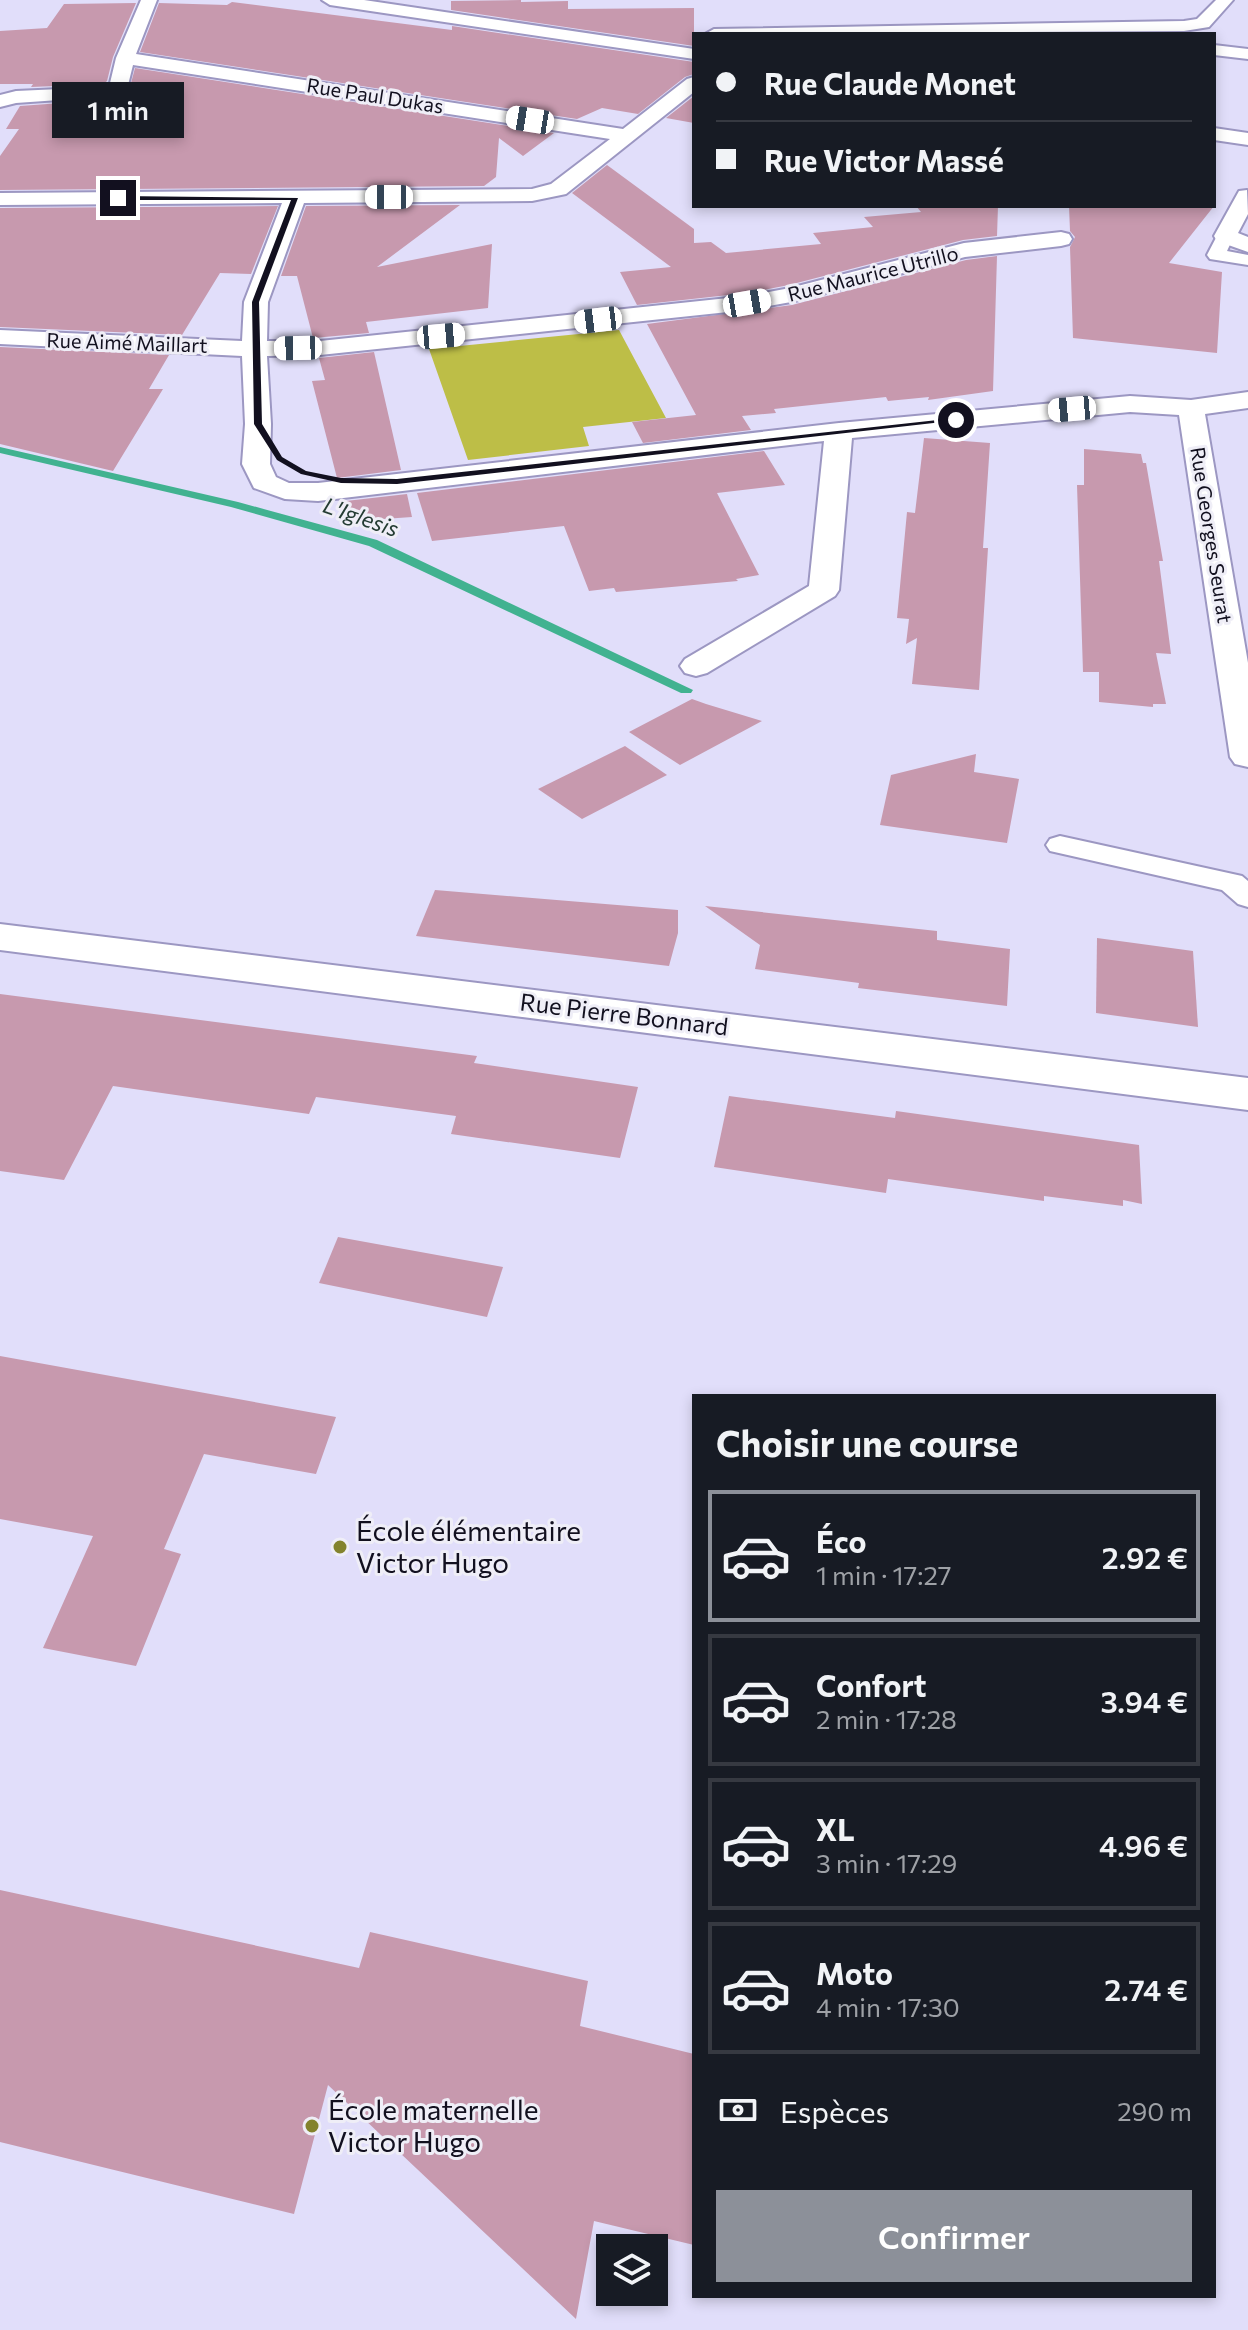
<!DOCTYPE html>
<html lang="fr">
<head>
<meta charset="utf-8">
<style>
	body { margin:0; font-family:Commissioner,sans-serif; background:#242831; color:#f1f3f6; height:100vh; display:flex; flex-direction:column; font-size:30px; white-space:nowrap }
	* { box-sizing:border-box; margin:0 }
	p { font-size:26px; color:#9ea1a6 }
	.icon { flex:none; width:44px; height:44px; fill:none; stroke:currentColor; stroke-width:2; stroke-linecap:round; stroke-linejoin:round }
	.map { position:relative; flex:1; overflow:hidden }
	.drawer { position:absolute; left:692px; top:1394px; width:524px; height:904px; display:flex; flex-direction:column; background:#171b24; border-radius:0px; box-shadow:0 4px 12px #0003 }
	.drawer>* { flex:none }
	.guide { position:absolute; left:692px; top:32px; width:524px; height:176px; border-radius:0px; box-shadow:0 4px 12px #0003; display:grid; align-content:center; height:176px; padding:0 24px; background:#171b24 }
	.controls { position:absolute; left:596px; top:2234px; display:grid; gap:16px }
	.controls a { display:grid; place-items:center; width:72px; height:72px; border-radius:0px; background:#171b24; box-shadow:0 4px 12px #0003; font-size:40px }
	.end { position:absolute; width:36px; height:36px; margin:-18px; border:10px solid #12101f; background:#fff; box-shadow:0 0 0 4px #fff }
	.from { border-radius:50% }
	.bubble { position:absolute; height:56px; border-radius:0px; background:#171b24; box-shadow:0 4px 12px #0003; font-size:26px; font-weight:600; line-height:56px; text-align:center }
	.car { position:absolute; width:24px; height:48px; margin:-24px -12px; border-radius:10px; box-shadow:0 0 6px 2px #0007; background:linear-gradient(#fff 24%,#345 0 40%,#fff 0 76%,#345 0 86%,#fff 0) }
	.guide b { display:flex; align-items:center; gap:28px; height:76px; font-size:30px }
	.guide b+b { border-top:2px solid #363941 }
	.guide i { width:20px; height:20px; background:#f1f3f6 }
	ul { padding:0; list-style:none }
	li { display:flex; align-items:center; gap:24px; height:132px; margin:0 16px 12px; padding:0 8px; border:4px solid #363941; border-radius:0px }
	li div { flex:1 }
	li b { display:block; font-size:30px }
	li em { font-style:normal; font-weight:600 }
	li.active { border-color:#8c9099 }
	li>.icon { width:72px; height:72px; stroke-width:1.5 }
	h2 { padding:0 24px; font-size:36px; line-height:96px }
	.pay { display:flex; align-items:center; gap:20px; height:88px; padding:0 24px; font-size:30px }
	.pay p { margin-inline-start:auto }
	.cta { display:flex; gap:16px; margin-top:auto; padding:16px 24px }
	.cta a { flex:1; height:92px; border-radius:0px; background:#8c9099; color:#fff; font-size:32px; font-weight:600; line-height:92px; text-align:center }
	.map>svg:first-child { display:block }
	.green { fill:#bdbe47 }
	.lines { fill:none; stroke-linecap:round; stroke-linejoin:round }
	.stream { fill:#41b290; fill-rule:evenodd }
	.building { fill:#c799ae }
	.lane-casing { stroke:#9c97c2; stroke-width:4 }
	.street-casing { stroke:#9c97c2; stroke-width:4 }
	.lane { fill:#fff; fill-rule:evenodd }
	.street { fill:#fff; fill-rule:evenodd }
	.route { fill:#12101f }
	.poi-dot { fill:#83832d; stroke:#efeef7; stroke-width:3 }
	.labels { text-anchor:middle; stroke-width:6; stroke-linejoin:round; paint-order:stroke }
	.far-street-label { font-size:20px; fill:#12101f; stroke:#efeef7 }
	.far-water-label { font-size:22px; font-style:italic; fill:#243c33; stroke:#efeef7 }
	.street-label { font-size:24px; fill:#12101f; stroke:#efeef7 }
	.near-poi-label { font-size:28px; fill:#12101f; stroke:#efeef7; text-anchor:start }
</style>
</head>
<body>
<div class="map">
<svg width="1248" height="2330" viewBox="0 0 1248 2330">
	<rect width="100%" height="100%" fill="#e1defa"/>
	<!-- green -->
	<path class="green" d="M 619,330 L 666,418 L 583,427 L 589,446 L 468,460 L 429,349 Z"/>
	<g class="lines">
		<!-- stream -->
		<path class="stream" d="M 0,447 L 238,502 L 377,540 L 693,690 L 691,693 L 681,693 L 369,546 L 231,507 L 0,453 Z"/>
	</g>
	<!-- building -->
	<g class="building">
		<path d="M 521,0 L 521,2 L 568,1 L 568,9 L 694,8 L 694,46 L 451,10 L 451,1 Z"/>
		<path d="M 232,2 L 452,30 L 452,26 L 694,62 L 694,74 L 685,77 L 638,114 L 602,108 L 577,119 L 140,52 L 159,3 L 227,5 Z"/>
		<path d="M 136,3 L 113,57 L 107,81 L 103,84 L 31,87 L 33,84 L 0,84 L 0,31 L 47,28 L 64,4 Z"/>
		<path d="M 135,68 L 554,133 L 523,156 L 499,138 L 496,177 L 484,186 L 0,190 L 0,156 L 19,129 L 6,129 L 20,106 L 116,99 L 130,87 Z"/>
		<path d="M 694,96 L 694,123 L 666,118 Z"/>
		<path d="M 607,165 L 694,229 L 694,243 L 711,242 L 726,253 L 821,244 L 813,233 L 873,227 L 864,217 L 921,212 L 916,206 L 998,206 L 997,236 L 963,240 L 789,285 L 747,293 L 637,305 L 620,272 L 671,267 L 572,193 Z"/>
		<path d="M 460,205 L 377,267 L 492,244 L 488,308 L 366,322 L 369,333 L 313,338 L 297,276 L 281,276 L 306,206 Z"/>
		<path d="M 278,206 L 251,274 L 220,273 L 182,335 L 0,327 L 0,208 Z"/>
		<path d="M 1069,206 L 1214,206 L 1169,263 L 1222,272 L 1217,353 L 1073,338 L 1070,247 L 1075,237 L 1070,231 Z"/>
		<path d="M 997,256 L 993,391 L 928,400 L 929,397 L 888,401 L 886,397 L 774,409 L 776,413 L 742,416 L 751,430 L 643,443 L 632,422 L 696,415 L 647,324 L 792,305 L 966,260 Z"/>
		<path d="M 0,347 L 169,355 L 149,389 L 163,389 L 113,471 L 0,444 Z"/>
		<path d="M 374,352 L 401,470 L 337,478 L 312,381 L 325,380 L 319,358 Z"/>
		<path d="M 924,438 L 990,443 L 983,548 L 988,548 L 979,690 L 912,684 L 917,638 L 906,644 L 909,619 L 897,618 L 907,512 L 915,513 Z"/>
		<path d="M 1084,449 L 1141,454 L 1143,463 L 1146,463 L 1163,561 L 1159,561 L 1171,654 L 1156,653 L 1166,704 L 1153,704 L 1153,707 L 1099,702 L 1099,672 L 1083,672 L 1077,485 L 1084,485 Z"/>
		<path d="M 764,451 L 785,485 L 717,493 L 759,575 L 736,579 L 738,581 L 616,592 L 614,588 L 589,591 L 564,526 L 432,541 L 417,493 Z"/>
		<path d="M 407,494 L 412,517 L 355,521 L 346,501 Z"/>
		<path d="M 692,699 L 706,704 L 762,721 L 680,765 L 629,732 Z"/>
		<path d="M 625,746 L 667,775 L 582,819 L 538,789 Z"/>
		<path d="M 976,754 L 974,772 L 1019,779 L 1007,843 L 880,825 L 891,775 Z"/>
		<path d="M 435,890 L 678,910 L 678,933 L 669,966 L 416,936 Z"/>
		<path d="M 705,906 L 937,931 L 937,940 L 1010,949 L 1007,1006 L 858,988 L 859,983 L 755,969 L 760,945 Z"/>
		<path d="M 1097,938 L 1193,951 L 1198,1027 L 1096,1013 Z"/>
		<path d="M 0,994 L 477,1056 L 474,1063 L 638,1087 L 620,1158 L 451,1134 L 456,1116 L 316,1097 L 309,1114 L 113,1086 L 64,1180 L 0,1171 Z"/>
		<path d="M 729,1096 L 895,1118 L 896,1111 L 1139,1145 L 1142,1204 L 1123,1200 L 1123,1206 L 1044,1196 L 1044,1201 L 888,1179 L 886,1193 L 714,1167 Z"/>
		<path d="M 338,1237 L 503,1267 L 487,1317 L 319,1283 Z"/>
		<path d="M 0,1356 L 227,1397 L 336,1417 L 316,1474 L 204,1454 L 164,1549 L 181,1554 L 136,1666 L 43,1648 L 93,1536 L 0,1519 Z"/>
		<path d="M 0,1890 L 359,1968 L 370,1932 L 588,1981 L 580,2026 L 694,2054 L 694,2245 L 594,2221 L 576,2319 L 328,2085 L 294,2214 L 0,2142 Z"/>
	</g>
	<g class="lines">
		<!-- lane casing -->
		<g class="lane-casing">
			<g id="lane">
				<path d="M 1225,231 L 1234,236 L 1227,251 L 1248,255 L 1248,265 L 1210,259 L 1207,255 L 1219,232 Z"/>
				<path d="M 1060,836 L 1242,876 L 1248,881 L 1248,907 L 1238,904 L 1222,890 L 1050,851 L 1046,845 L 1050,839 Z"/>
			</g>
		</g>
		<!-- street casing -->
		<g class="street-casing">
			<g id="street">
				<path d="M 141,0 L 157,0 L 136,54 L 623,129 L 687,79 L 694,77 L 694,92 L 566,194 L 532,201 L 304,203 L 268,302 L 267,341 L 320,341 L 747,296 L 790,288 L 964,243 L 1061,232 L 1069,234 L 1072,239 L 1069,244 L 1061,246 L 965,257 L 791,302 L 747,310 L 320,355 L 267,356 L 271,424 L 270,464 L 276,477 L 289,483 L 318,483 L 839,423 L 1130,396 L 1191,400 L 1248,392 L 1248,408 L 1205,414 L 1248,663 L 1248,767 L 1235,764 L 1230,757 L 1179,415 L 1130,412 L 852,438 L 839,590 L 835,596 L 707,673 L 696,676 L 685,673 L 680,666 L 685,659 L 809,586 L 824,441 L 318,501 L 285,499 L 254,488 L 242,464 L 245,424 L 242,356 L 0,344 L 0,330 L 242,341 L 244,302 L 282,203 L 0,205 L 0,193 L 532,189 L 551,184 L 610,139 L 133,65 L 128,85 L 116,96 L 16,103 L 0,107 L 0,95 L 16,91 L 104,87 L 110,83 L 116,58 Z"/>
				<path d="M 322,0 L 364,0 L 694,49 L 694,59 L 330,5 Z"/>
				<path d="M 1216,0 L 1233,0 L 1209,27 L 1184,31 L 705,34 L 714,29 L 1184,21 L 1197,19 Z"/>
				<path d="M 1214,45 L 1248,49 L 1248,59 L 1214,55 Z"/>
				<path d="M 1214,128 L 1248,133 L 1248,145 L 1214,140 Z"/>
				<path d="M 1247,190 L 1248,214 L 1238,233 L 1248,237 L 1248,252 L 1217,241 L 1214,236 L 1239,191 Z"/>
				<path d="M 0,924 L 1248,1078 L 1248,1110 L 0,950 Z"/>
			</g>
		</g>
		<!-- lane -->
		<use href="#lane" class="lane"/>
		<!-- street -->
		<use href="#street" class="street"/>
	</g>
	<!-- route -->
	<path class="route" d="M 118,196 L 298,198 L 259,302 L 262,424 L 282,457 L 306,471 L 341,478 L 397,479 L 956,418 L 960,420 L 397,484 L 341,483 L 301,474 L 277,460 L 254,424 L 252,302 L 291,200 L 116,200 Z"/>
	<!-- markers -->
	<g class="poi-dot">
		<circle cx="340" cy="1547" r="8"/>
		<circle cx="312" cy="2126" r="8"/>
	</g>
	<g class="labels">
		<!-- far-street labels -->
		<g class="far-street-label">
			<text transform="translate(375 96) rotate(9)" y="7">Rue Paul Dukas</text>
			<text transform="translate(873 274) rotate(-14)" y="7">Rue Maurice Utrillo</text>
			<text transform="translate(127 343) rotate(2)" y="7">Rue Aimé Maillart</text>
			<text transform="translate(1211 535) rotate(81)" y="7">Rue Georges Seurat</text>
		</g>
		<!-- far-water labels -->
		<g class="far-water-label">
			<text transform="translate(361 517) rotate(19)" y="8">L'Iglesis</text>
		</g>
		<!-- street labels -->
		<g class="street-label">
			<text transform="translate(624 1015) rotate(7)" y="8">Rue Pierre Bonnard</text>
		</g>
		<!-- near-poi labels -->
		<g class="near-poi-label">
			<text x="356" y="1541">École élémentaire<tspan x="356" dy="32">Victor Hugo</tspan></text>
			<text x="328" y="2120">École maternelle<tspan x="328" dy="32">Victor Hugo</tspan></text>
		</g>
	</g>
</svg>
<div class="controls">
<a><svg class="icon" aria-label="layers" viewBox="0 0 24 24"><path d="M12 4l9 5-9 5-9-5zM3 14l9 5 9-5"/></svg></a>
</div>
<i class="end from" style="left:956px;top:420px"></i>
<i class="end" style="left:118px;top:198px"></i>
<div class="bubble" style="left:52px;top:82px;width:132px">1 min</div>
<i class="car" style="left:530px;top:120px;rotate:279deg"></i>
<i class="car" style="left:389px;top:197px;rotate:270deg"></i>
<i class="car" style="left:747px;top:303px;rotate:80deg"></i>
<i class="car" style="left:598px;top:320px;rotate:263deg"></i>
<i class="car" style="left:441px;top:336px;rotate:85deg"></i>
<i class="car" style="left:298px;top:348px;rotate:269deg"></i>
<i class="car" style="left:1072px;top:409px;rotate:265deg"></i>
<div class="guide">
<b><i class="from"></i>Rue Claude Monet</b>
<b><i></i>Rue Victor Massé</b>
</div>
<section class="drawer">
<h2>Choisir une course</h2>
<ul>
<li class="active"><svg class="icon" aria-label="car" viewBox="0 0 24 24"><path d="M5 17H2v-5l4-1 3-4h7l3 4 3 1v5h-3M9 17h6M6 11h13"/><circle cx="7" cy="17" r="2"/><circle cx="17" cy="17" r="2"/></svg><div><b>Éco</b><p>1 min · 17:27</p></div><em>2.92 €</em></li>
<li><svg class="icon" aria-label="car" viewBox="0 0 24 24"><path d="M5 17H2v-5l4-1 3-4h7l3 4 3 1v5h-3M9 17h6M6 11h13"/><circle cx="7" cy="17" r="2"/><circle cx="17" cy="17" r="2"/></svg><div><b>Confort</b><p>2 min · 17:28</p></div><em>3.94 €</em></li>
<li><svg class="icon" aria-label="car" viewBox="0 0 24 24"><path d="M5 17H2v-5l4-1 3-4h7l3 4 3 1v5h-3M9 17h6M6 11h13"/><circle cx="7" cy="17" r="2"/><circle cx="17" cy="17" r="2"/></svg><div><b>XL</b><p>3 min · 17:29</p></div><em>4.96 €</em></li>
<li><svg class="icon" aria-label="car" viewBox="0 0 24 24"><path d="M5 17H2v-5l4-1 3-4h7l3 4 3 1v5h-3M9 17h6M6 11h13"/><circle cx="7" cy="17" r="2"/><circle cx="17" cy="17" r="2"/></svg><div><b>Moto</b><p>4 min · 17:30</p></div><em>2.74 €</em></li>
</ul>
<div class="pay"><svg class="icon" aria-label="cash" viewBox="0 0 24 24"><path d="M3 7h18v10H3z"/><circle cx="12" cy="12" r="2"/></svg>Espèces<p>290 m</p></div>
<div class="cta"><a>Confirmer</a></div>
</section>
</div>
</body>
</html>
